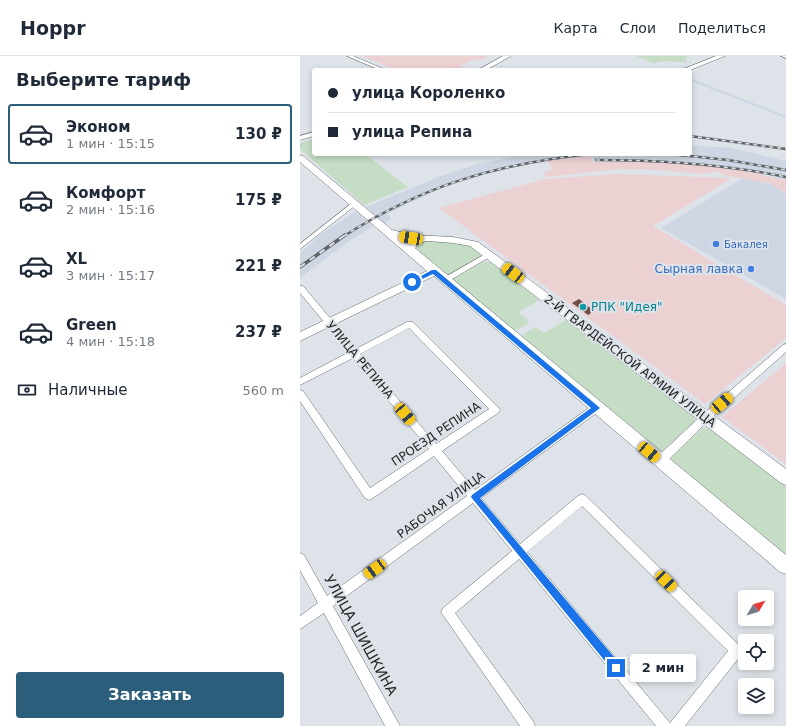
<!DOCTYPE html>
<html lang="ru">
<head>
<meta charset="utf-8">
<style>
	body { margin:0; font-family:"DejaVu Sans",sans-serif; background:#f6f6f7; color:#1f2937; height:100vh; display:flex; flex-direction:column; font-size:15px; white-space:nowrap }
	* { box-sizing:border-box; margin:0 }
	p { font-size:13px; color:#747a83 }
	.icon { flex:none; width:22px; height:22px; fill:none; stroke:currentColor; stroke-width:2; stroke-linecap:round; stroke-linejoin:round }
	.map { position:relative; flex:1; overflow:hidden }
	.panel { display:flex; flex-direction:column; background:#fff; width:300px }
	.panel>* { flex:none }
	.guide { position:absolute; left:12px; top:12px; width:380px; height:88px; border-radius:4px; box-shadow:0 2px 6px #0003; display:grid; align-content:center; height:88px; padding:0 16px; background:#fff }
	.needle { width:26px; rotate:52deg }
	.fabs { position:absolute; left:438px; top:534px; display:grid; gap:8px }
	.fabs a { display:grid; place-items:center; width:36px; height:36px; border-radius:4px; background:#fff; box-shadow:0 2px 6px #0003; font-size:20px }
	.end { position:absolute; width:18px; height:18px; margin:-9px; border:5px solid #1a73e8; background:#fff; box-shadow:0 0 0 2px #fff }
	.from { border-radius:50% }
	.bubble { position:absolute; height:28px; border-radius:4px; background:#fff; box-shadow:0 2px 6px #0003; font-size:13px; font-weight:700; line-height:28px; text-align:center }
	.car { position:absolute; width:12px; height:24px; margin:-12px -6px; border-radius:5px; box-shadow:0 0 3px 1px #0007; background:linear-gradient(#f5c518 24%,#345 0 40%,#f5c518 0 76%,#345 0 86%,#f5c518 0) }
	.guide b { display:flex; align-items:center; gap:14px; height:38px; font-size:15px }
	.guide b+b { border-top:1px solid #e0e1e3 }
	.guide i { width:10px; height:10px; background:#1f2937 }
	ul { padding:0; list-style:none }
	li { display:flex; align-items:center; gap:12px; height:60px; margin:0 8px 6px; padding:0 8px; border:2px solid transparent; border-radius:4px }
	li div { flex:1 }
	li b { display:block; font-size:15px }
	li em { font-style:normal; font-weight:700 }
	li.current { border-color:#2b5e7b }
	li>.icon { width:36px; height:36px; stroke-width:1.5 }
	h2 { padding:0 16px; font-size:18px; line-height:48px }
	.pay { display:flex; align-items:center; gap:10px; height:44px; padding:0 16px; font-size:15px }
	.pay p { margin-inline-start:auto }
	.action { display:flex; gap:8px; margin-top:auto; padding:8px 16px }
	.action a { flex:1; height:46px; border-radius:4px; background:#2b5e7b; color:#fff; font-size:16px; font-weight:700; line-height:46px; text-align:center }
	header { display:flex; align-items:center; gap:24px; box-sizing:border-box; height:56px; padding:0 20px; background:#fff; border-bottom:1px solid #e0e1e3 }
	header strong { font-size:19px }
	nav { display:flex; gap:22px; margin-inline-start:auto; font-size:14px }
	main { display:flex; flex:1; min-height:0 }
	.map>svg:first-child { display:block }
	.built { fill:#ced6e3 }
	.industrial { fill:#ecd1d3 }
	.green { fill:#c4ddc4 }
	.building { fill:#714d48 }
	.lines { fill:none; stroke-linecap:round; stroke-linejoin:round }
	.street-casing { stroke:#64686e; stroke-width:1 }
	.secondary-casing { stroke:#64686e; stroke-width:1 }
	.street { fill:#fff; fill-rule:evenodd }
	.secondary { fill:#fff; fill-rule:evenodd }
	.rail-far1-casing { stroke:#606367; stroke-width:2.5 }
	.rail-casing { stroke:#606367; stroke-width:3.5 }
	.rail-far1 { stroke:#dee3ea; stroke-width:1.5; stroke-dasharray:4; stroke-linecap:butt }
	.rail { stroke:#dee3ea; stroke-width:2; stroke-dasharray:6; stroke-linecap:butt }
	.route { fill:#1a73e8 }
	.shop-dot { fill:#3f7fe0; stroke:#dee3ea; stroke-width:1.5 }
	.culture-dot { fill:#0f9aa8; stroke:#dee3ea; stroke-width:1.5 }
	.labels { text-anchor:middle; stroke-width:4; stroke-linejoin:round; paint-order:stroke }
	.far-shop-label { font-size:10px; fill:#366cbe; stroke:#dee3ea; text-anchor:start }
	.shop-label { font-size:12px; fill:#366cbe; stroke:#dee3ea; text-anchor:end }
	.culture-label { font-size:12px; fill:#0d838f; stroke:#dee3ea; text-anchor:start }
	.street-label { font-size:12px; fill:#232527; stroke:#dee3ea }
	.near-street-label { font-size:14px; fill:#232527; stroke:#dee3ea }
</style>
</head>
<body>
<header>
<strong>Hoppr</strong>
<nav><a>Карта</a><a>Слои</a><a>Поделиться</a></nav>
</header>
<main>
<section class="panel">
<h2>Выберите тариф</h2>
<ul>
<li class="current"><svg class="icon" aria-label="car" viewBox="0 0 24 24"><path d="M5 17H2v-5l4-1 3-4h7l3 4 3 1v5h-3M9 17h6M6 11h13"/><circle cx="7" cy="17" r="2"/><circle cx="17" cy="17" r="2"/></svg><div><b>Эконом</b><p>1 мин · 15:15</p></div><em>130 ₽</em></li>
<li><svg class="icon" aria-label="car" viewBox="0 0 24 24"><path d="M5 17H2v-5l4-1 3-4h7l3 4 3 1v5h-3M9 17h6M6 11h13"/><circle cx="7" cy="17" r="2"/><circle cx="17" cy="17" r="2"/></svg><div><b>Комфорт</b><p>2 мин · 15:16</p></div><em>175 ₽</em></li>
<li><svg class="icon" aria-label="car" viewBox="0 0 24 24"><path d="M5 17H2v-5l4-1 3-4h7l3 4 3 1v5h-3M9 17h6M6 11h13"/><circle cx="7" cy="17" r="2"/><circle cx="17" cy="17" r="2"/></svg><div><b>XL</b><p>3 мин · 15:17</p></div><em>221 ₽</em></li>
<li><svg class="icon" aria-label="car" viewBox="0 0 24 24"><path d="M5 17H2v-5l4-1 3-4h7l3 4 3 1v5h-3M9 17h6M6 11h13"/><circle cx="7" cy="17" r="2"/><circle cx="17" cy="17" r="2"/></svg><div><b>Green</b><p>4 мин · 15:18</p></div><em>237 ₽</em></li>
</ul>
<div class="pay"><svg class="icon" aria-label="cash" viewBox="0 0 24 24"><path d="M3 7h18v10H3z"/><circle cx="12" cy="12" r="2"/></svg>Наличные<p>560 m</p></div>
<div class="action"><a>Заказать</a></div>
</section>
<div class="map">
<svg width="486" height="670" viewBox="0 0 486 670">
	<rect width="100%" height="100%" fill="#dee3ea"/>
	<!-- built -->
	<g class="built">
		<path d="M 390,22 L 486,60 L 486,62 L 390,25 Z"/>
		<path d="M 390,89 L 431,92 L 486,105 L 486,124 L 455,115 L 406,108 L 356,105 L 295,105 L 291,100 L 247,105 L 202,114 L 199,113 L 151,127 L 87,158 L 91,162 L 85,168 L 66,151 L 141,120 L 178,108 L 211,101 L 227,98 L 390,98 Z"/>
		<path d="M 443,122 L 471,128 L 486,138 L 486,243 L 361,172 Z"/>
		<path d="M 56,155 L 73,170 L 45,188 L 0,222 L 0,197 L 20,179 Z"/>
	</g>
	<!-- industrial -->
	<g class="industrial">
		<path d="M 61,0 L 188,0 L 181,4 L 174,3 L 160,10 L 175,13 L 173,14 L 97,14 Z"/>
		<path d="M 291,100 L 293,106 L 379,106 L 457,116 L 466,120 L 486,124 L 486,137 L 469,127 L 422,119 L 419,115 L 400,118 L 359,114 L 320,113 L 247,121 L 242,117 L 253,114 L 247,105 Z"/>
		<path d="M 319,118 L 432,122 L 353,170 L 486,249 L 486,282 L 405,348 L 139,152 L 245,123 Z"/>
		<path d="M 486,307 L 486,408 L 422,361 Z"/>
	</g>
	<!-- green -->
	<g class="green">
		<path d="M 336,0 L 388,0 L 386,2 L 386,5 L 393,7 L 365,5 L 353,7 Z"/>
		<path d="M 14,83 L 14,98 L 65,98 L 108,131 L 64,149 L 0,93 L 0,87 Z"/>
		<path d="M 128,184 L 161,187 L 168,189 L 181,199 L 179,204 L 150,219 L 143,219 L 115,195 C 117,188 121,186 128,184 Z"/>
		<path d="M 183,206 L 191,206 L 239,244 L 220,255 L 220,258 L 228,264 L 228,268 L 215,275 L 210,274 L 152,226 L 153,222 Z"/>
		<path d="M 266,264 L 393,360 L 395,367 L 362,396 L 356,395 L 220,283 L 222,280 L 235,271 L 244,277 Z"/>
		<path d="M 403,372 L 411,373 L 486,430 L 486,504 L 373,409 L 371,402 Z"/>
	</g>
	<!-- building -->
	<path class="building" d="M 279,243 L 294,255 L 288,259 L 272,247 Z"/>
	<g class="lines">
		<!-- street casing -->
		<g class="street-casing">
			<g id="street">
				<path d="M 47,0 L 53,0 L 86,14 L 80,14 Z"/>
				<path d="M 481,0 L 486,0 L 486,2 Z"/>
				<path d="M 52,147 L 57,148 L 0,193 L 0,188 Z"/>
				<path d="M 130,180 L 133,182 L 132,183 L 117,188 L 113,198 L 109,198 L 107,196 L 112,186 Z"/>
				<path d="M 187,197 L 191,197 L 193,199 L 147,226 L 144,226 L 140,224 Z"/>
				<path d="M 0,230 L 3,230 L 56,293 L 107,266 L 113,266 L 198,351 L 200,354 L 198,357 L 142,395 L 175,434 L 293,349 L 299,349 L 301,352 L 299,355 L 181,442 L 220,488 L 278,440 L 282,438 L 286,440 L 441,591 L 443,595 L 441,599 L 385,670 L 356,670 L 219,503 L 155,557 L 233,665 L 235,670 L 220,670 L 141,556 L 143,552 L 212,495 L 173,447 L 33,550 L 100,670 L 85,670 L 24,557 L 0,573 L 0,560 L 18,547 L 0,514 L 0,497 L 4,499 L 27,540 L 167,440 L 134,400 L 73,442 L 69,444 L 65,442 L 0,345 L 0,334 L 3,335 L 70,432 L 129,393 L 53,302 L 0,329 L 0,322 L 49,296 L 0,237 ZM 109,272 L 189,353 L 136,388 L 60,298 ZM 282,450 L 428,595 L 370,667 L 227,496 Z"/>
				<path d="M 486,288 L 486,296 L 408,365 L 364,408 L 360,409 L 356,408 L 355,405 L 356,402 L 402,359 L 483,289 Z"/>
			</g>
		</g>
		<!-- secondary casing -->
		<g class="secondary-casing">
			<g id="secondary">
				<path d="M 203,0 L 211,0 L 186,14 L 178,14 Z"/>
				<path d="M 416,0 L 425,0 L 390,14 L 381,14 Z"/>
				<path d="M 14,76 L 14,80 L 0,84 L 0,80 Z"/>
				<path d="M 0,100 L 3,100 L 92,174 L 112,179 L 153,181 L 178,186 L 486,413 L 486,429 L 481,427 L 170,190 L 153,187 L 104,183 L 486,499 L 486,518 L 480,516 L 134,220 L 0,285 L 0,276 L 127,215 L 0,106 Z"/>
			</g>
		</g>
		<!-- street -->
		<use href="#street" class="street"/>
		<!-- secondary -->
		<use href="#secondary" class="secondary"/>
		<!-- rail-far1 casing -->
		<g class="rail-far1-casing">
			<g id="rail-far1">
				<path d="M 390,80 L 486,93"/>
				<path d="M 370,98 L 428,104 L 486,114"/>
				<path d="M 296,104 C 360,104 423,108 486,121"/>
				<path d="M 44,180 C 124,129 197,108 290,98"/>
			</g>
		</g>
		<!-- rail casing -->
		<g class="rail-casing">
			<path id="rail" d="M 0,211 L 45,179"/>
		</g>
		<!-- rail-far1 -->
		<use href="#rail-far1" class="rail-far1"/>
		<!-- rail -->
		<use href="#rail" class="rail"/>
	</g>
	<!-- route -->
	<path class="route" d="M 132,214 L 136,214 L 300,352 L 180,442 L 320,608 L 321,612 L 320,615 L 316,616 L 313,615 L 171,441 L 172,439 L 291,352 L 133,218 L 114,227 L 110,226 Z"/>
	<!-- markers -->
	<g class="shop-dot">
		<circle cx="416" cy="188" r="4"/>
		<circle cx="451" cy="213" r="4"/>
	</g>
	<circle class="culture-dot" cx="283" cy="251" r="4"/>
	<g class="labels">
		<!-- far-shop labels -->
		<g class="far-shop-label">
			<text x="424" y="192">Бакалея</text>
		</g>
		<!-- shop labels -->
		<g class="shop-label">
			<text x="443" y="217">Сырная лавка</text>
		</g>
		<!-- culture labels -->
		<g class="culture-label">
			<text x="291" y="255">РПК "Идея"</text>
		</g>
		<!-- street labels -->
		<g class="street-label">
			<text transform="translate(60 304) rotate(50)" y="4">УЛИЦА РЕПИНА</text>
			<text transform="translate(330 305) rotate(37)" y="4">2-Й ГВАРДЕЙСКОЙ АРМИИ УЛИЦА</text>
			<text transform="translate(136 378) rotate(-34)" y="4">ПРОЕЗД РЕПИНА</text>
			<text transform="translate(141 449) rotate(-36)" y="4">РАБОЧАЯ УЛИЦА</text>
		</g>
		<!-- near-street labels -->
		<g class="near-street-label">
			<text transform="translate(61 579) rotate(61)" y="5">УЛИЦА ШИШКИНА</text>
		</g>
	</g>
</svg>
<div class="fabs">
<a><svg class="needle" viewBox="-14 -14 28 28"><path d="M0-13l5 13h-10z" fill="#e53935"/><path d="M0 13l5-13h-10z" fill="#747a83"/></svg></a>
<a><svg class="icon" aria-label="locate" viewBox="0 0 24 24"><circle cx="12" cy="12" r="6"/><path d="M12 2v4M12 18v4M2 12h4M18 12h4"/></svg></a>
<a><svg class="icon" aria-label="layers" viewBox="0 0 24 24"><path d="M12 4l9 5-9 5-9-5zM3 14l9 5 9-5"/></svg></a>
</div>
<i class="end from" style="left:112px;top:226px"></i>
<i class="end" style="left:316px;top:612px"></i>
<div class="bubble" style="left:330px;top:598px;width:66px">2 мин</div>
<i class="car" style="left:111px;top:182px;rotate:279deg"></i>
<i class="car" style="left:213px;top:217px;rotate:307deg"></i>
<i class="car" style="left:422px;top:347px;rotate:49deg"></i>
<i class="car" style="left:105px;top:358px;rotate:140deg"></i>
<i class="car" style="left:349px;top:396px;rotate:130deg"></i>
<i class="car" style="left:75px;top:513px;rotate:234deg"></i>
<i class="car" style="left:366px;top:525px;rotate:134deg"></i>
<div class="guide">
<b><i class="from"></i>улица Короленко</b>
<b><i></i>улица Репина</b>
</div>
</div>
</main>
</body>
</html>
